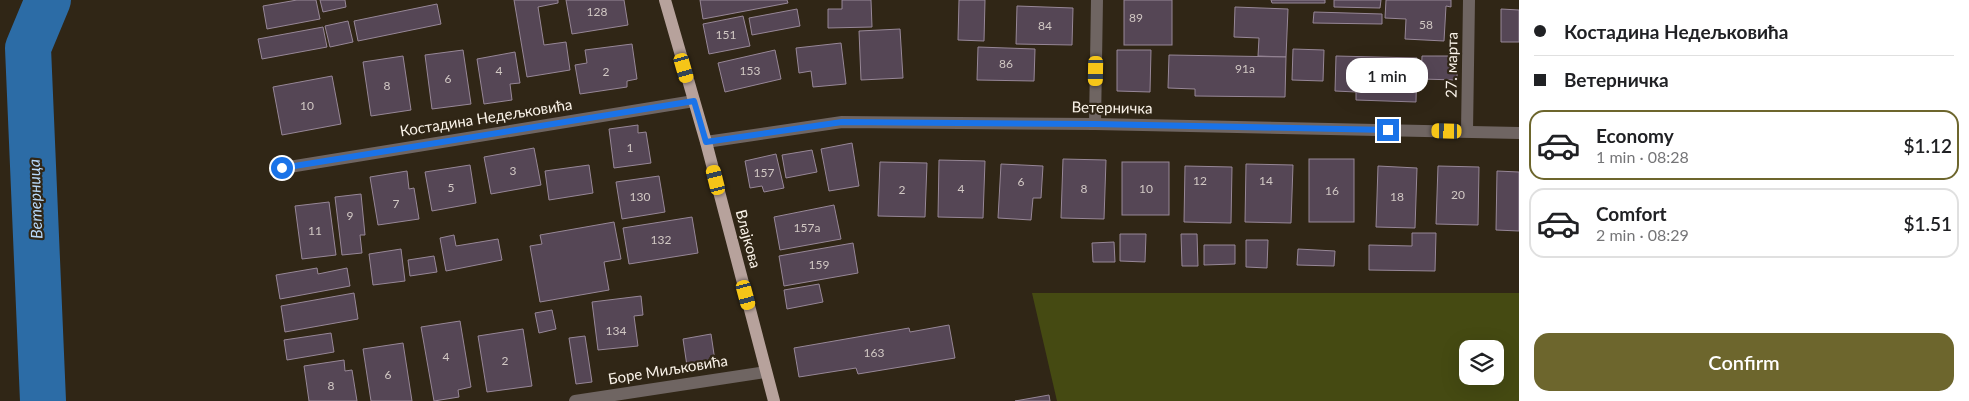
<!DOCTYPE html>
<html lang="en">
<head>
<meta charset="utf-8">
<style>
	body { margin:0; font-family:Lato,sans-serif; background:#f6f6f6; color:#202124; height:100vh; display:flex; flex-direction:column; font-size:19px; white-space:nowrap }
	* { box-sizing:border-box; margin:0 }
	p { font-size:16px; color:#757577 }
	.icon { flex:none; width:28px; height:28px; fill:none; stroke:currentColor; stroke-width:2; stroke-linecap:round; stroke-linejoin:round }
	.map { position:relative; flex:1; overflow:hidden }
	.panel { display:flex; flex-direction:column; background:#fff; width:450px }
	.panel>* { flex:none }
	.banner { display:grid; align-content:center; height:110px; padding:0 15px; background:#fff }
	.buttons { position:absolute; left:1459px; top:340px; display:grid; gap:10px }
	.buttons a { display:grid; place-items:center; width:45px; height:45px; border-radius:10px; background:#fff; box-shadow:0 5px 20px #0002; font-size:25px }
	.end { position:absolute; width:22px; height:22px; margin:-11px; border:6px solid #1a73e8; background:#fff; box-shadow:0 0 0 2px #fff }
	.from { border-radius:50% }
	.bubble { position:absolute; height:35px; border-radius:15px; background:#fff; box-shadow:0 5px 20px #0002; font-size:16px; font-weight:600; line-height:35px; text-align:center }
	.car { position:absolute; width:15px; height:30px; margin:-15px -8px; border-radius:6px; box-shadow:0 0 4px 1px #0007; background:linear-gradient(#f5c518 24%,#345 0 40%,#f5c518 0 76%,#345 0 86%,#f5c518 0) }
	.banner b { display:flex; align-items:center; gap:18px; height:48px; font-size:19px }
	.banner b+b { border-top:1px solid #e0e0e0 }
	.banner i { width:12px; height:12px; background:#202124 }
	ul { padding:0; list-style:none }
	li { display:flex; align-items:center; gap:15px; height:70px; margin:0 10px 8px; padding:0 5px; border:2px solid #e0e0e0; border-radius:15px }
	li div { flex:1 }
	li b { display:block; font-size:19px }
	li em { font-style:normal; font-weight:600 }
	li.active { border-color:#6d662d }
	li>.icon { width:45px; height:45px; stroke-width:1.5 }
	.primary-button { display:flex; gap:10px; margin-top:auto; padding:10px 15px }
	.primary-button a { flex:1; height:58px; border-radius:15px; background:#6d662d; color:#fff; font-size:20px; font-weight:600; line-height:58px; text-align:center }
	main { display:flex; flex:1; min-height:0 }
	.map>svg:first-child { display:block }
	.green { fill:#454a12; fill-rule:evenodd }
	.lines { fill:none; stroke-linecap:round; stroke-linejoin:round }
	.river { stroke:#2c6ca6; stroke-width:46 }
	.building { fill:#554655; stroke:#978797 }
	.minor { stroke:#6f6562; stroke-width:12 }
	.major { stroke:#b7a29c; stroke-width:12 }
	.route { stroke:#1a73e8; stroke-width:6 }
	.labels { text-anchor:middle; stroke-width:4.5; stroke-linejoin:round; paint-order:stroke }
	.number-label { font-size:12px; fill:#d1c8c4 }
	.street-label { font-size:15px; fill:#faf3e9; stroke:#302616 }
	.water-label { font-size:16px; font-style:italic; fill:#b9d9fa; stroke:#302616 }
</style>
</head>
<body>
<main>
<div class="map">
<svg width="1519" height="401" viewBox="0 0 1519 401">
	<rect width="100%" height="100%" fill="#302616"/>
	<!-- green -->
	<path class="green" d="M 1032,293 L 1519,293 L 1519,401 L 1057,401 ZM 1468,349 L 1495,349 L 1495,376 L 1468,376 Z"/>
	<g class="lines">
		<!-- river -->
		<path class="river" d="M 43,401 L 28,48 L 48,0"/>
	</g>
	<!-- building -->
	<g class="building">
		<path d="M 297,0 L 316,0 L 320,19 L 267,29 L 263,6 Z"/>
		<path d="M 320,0 L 345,0 L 346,7 L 323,12 Z"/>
		<path d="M 514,0 L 558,0 L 558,3 L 538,7 L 544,45 L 566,42 L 570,70 L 527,77 Z"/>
		<path d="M 566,0 L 624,0 L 628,25 L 572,34 Z"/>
		<path d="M 700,0 L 787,0 L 788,3 L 703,19 Z"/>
		<path d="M 842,0 L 871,0 L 872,27 L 828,28 L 828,9 L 842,9 Z"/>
		<path d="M 959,0 L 985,0 L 984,41 L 958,40 Z"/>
		<rect x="1124" y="0" width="48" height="45"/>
		<path d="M 1271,0 L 1325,0 L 1325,3 L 1272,3 Z"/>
		<path d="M 1334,0 L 1381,0 L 1380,8 L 1334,7 Z"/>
		<path d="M 1386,0 L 1451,0 L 1451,7 L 1446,6 L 1444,41 L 1405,39 L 1406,19 L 1385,18 Z"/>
		<path d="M 437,4 L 441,24 L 358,41 L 354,21 Z"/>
		<path d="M 1017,6 L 1073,8 L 1072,45 L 1016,44 Z"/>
		<path d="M 1235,7 L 1288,9 L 1286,57 L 1258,56 L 1259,38 L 1234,37 Z"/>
		<path d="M 797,9 L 800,26 L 752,35 L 749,18 Z"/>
		<path d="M 1501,9 L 1519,10 L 1519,42 L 1501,42 Z"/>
		<path d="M 1314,12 L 1382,14 L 1382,24 L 1313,23 Z"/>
		<path d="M 743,16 L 750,46 L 709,54 L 703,24 Z"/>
		<path d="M 348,21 L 353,42 L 330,47 L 325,26 Z"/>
		<path d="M 323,27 L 327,47 L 262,59 L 258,39 Z"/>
		<path d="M 900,29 L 903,78 L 861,80 L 859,31 Z"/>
		<path d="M 841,43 L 846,84 L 813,87 L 811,71 L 799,73 L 796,48 Z"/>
		<path d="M 632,44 L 637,79 L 627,81 L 627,87 L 580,94 L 575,65 L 587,63 L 585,50 Z"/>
		<path d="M 978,47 L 1035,49 L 1034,81 L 977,80 Z"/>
		<path d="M 1293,49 L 1324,50 L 1323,81 L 1292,80 Z"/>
		<path d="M 463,50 L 471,104 L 432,109 L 425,55 Z"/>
		<path d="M 775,50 L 781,79 L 725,92 L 718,63 Z"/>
		<path d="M 1117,50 L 1151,50 L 1150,92 L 1117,91 Z"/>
		<path d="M 515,52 L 520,83 L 510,84 L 512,100 L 484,104 L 477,59 Z"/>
		<path d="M 1169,55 L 1286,57 L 1285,97 L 1195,96 L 1195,89 L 1168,88 Z"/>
		<path d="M 403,56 L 411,110 L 371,116 L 363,62 Z"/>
		<path d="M 1336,56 L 1417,58 L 1416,102 L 1356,100 L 1356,92 L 1335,91 Z"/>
		<path d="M 1422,56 L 1457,56 L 1457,80 L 1421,79 Z"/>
		<path d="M 332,76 L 341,124 L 282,135 L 273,87 Z"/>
		<path d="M 638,125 L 638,133 L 646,132 L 651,163 L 614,168 L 609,129 Z"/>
		<path d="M 852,143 L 859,186 L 829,191 L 821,149 Z"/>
		<path d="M 534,148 L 541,185 L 491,194 L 484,157 Z"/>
		<path d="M 812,150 L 817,172 L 786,178 L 782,155 Z"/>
		<path d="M 776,154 L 784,188 L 764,192 L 762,186 L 750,188 L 745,161 Z"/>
		<path d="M 1063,159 L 1106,160 L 1104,219 L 1061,218 Z"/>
		<rect x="1309" y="159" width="45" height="63"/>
		<path d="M 939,160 L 985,161 L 983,218 L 938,217 Z"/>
		<path d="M 880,162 L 927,163 L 925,217 L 878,216 Z"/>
		<rect x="1122" y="162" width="47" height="53"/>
		<path d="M 1001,164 L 1043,166 L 1041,198 L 1033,198 L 1031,220 L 998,218 Z"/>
		<path d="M 1246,164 L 1293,165 L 1291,223 L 1245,222 Z"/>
		<path d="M 470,165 L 476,203 L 432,211 L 425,172 Z"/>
		<path d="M 589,165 L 593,193 L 549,200 L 545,171 Z"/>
		<path d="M 1185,166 L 1232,167 L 1231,223 L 1184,222 Z"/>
		<path d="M 1378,166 L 1417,168 L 1415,228 L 1376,227 Z"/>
		<path d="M 1438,166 L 1479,167 L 1478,225 L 1436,224 Z"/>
		<path d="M 407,171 L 409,189 L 414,188 L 419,219 L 378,225 L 370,177 Z"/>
		<path d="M 1497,171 L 1519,172 L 1519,231 L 1496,230 Z"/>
		<path d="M 659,176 L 665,212 L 622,219 L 616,182 Z"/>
		<path d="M 361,194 L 365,235 L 360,235 L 362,253 L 342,255 L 335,197 Z"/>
		<path d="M 329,202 L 336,255 L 302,259 L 295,206 Z"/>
		<path d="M 834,205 L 841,239 L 780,250 L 774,217 Z"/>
		<path d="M 692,217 L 698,253 L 629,264 L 623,228 Z"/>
		<path d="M 614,222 L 621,259 L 604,262 L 609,290 L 540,302 L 530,246 L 542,244 L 540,235 Z"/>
		<path d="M 1412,233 L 1436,233 L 1435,271 L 1369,270 L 1369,245 L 1412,246 Z"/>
		<path d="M 1120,234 L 1146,234 L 1145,262 L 1120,261 Z"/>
		<path d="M 1181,234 L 1197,234 L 1198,266 L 1182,266 Z"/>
		<path d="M 454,235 L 456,246 L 498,239 L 502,260 L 446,271 L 440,238 Z"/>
		<path d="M 1246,240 L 1268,240 L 1267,268 L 1246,267 Z"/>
		<path d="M 1114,242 L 1115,262 L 1093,262 L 1092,243 Z"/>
		<path d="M 853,243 L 858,273 L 784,286 L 779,256 Z"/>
		<path d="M 1204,245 L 1235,245 L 1235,264 L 1204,265 Z"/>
		<path d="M 401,249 L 405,281 L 373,285 L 369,254 Z"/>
		<path d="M 1298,249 L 1335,251 L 1334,266 L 1297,265 Z"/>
		<path d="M 434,256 L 437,272 L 410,276 L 408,260 Z"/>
		<path d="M 317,268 L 318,274 L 347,268 L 350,286 L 280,299 L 276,275 Z"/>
		<path d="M 819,284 L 823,302 L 787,309 L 784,290 Z"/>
		<path d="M 354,293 L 358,319 L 285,332 L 281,306 Z"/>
		<path d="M 641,296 L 643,315 L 634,316 L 638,346 L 598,350 L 592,302 Z"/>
		<path d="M 552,310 L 556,329 L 539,333 L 535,313 Z"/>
		<path d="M 460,321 L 471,387 L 458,390 L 459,397 L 434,401 L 421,327 Z"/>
		<path d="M 949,325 L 955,358 L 858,374 L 856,368 L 799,377 L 794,348 L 909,328 L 910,332 Z"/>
		<path d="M 523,329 L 532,386 L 487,392 L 478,336 Z"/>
		<path d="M 331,333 L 334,352 L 287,360 L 284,340 Z"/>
		<path d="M 711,334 L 715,361 L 687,366 L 683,339 Z"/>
		<path d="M 585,336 L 592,382 L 576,384 L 569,338 Z"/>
		<path d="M 403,343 L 412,401 L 371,401 L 363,349 Z"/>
		<path d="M 344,360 L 345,371 L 352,370 L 357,401 L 309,401 L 304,366 Z"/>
		<path d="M 1049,395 L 1050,401 L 1015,401 Z"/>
	</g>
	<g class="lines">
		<!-- minor -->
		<g class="minor">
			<path d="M 1095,124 L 1097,0"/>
			<path d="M 1467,131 L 1469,0"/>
			<path d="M 706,142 L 842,122 L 1095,124 L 1519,133"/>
			<path d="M 283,168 L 694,101"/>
			<path d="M 575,401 L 766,372"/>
		</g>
		<!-- major -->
		<path class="major" d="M 665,0 L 706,142 L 774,401"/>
	</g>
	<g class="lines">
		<!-- route -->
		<path class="route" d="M 282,168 L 694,101 L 706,142 L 842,122 L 1095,124 L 1388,130"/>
	</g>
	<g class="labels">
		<!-- number labels -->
		<g class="number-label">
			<text x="597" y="16">128</text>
			<text x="1136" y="22">89</text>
			<text x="1426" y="29">58</text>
			<text x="1045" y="30">84</text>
			<text x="726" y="39">151</text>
			<text x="1006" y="68">86</text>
			<text x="1245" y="73">91a</text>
			<text x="499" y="75">4</text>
			<text x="750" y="75">153</text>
			<text x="606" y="76">2</text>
			<text x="448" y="83">6</text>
			<text x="387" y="90">8</text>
			<text x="307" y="110">10</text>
			<text x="630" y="152">1</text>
			<text x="513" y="175">3</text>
			<text x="764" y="177">157</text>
			<text x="1200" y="185">12</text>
			<text x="1266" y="185">14</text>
			<text x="1021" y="186">6</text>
			<text x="451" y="192">5</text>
			<text x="961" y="193">4</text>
			<text x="1084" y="193">8</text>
			<text x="1146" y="193">10</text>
			<text x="902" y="194">2</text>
			<text x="1332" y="195">16</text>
			<text x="1458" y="199">20</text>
			<text x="640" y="201">130</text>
			<text x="1397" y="201">18</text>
			<text x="396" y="208">7</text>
			<text x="350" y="220">9</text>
			<text x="807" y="232">157a</text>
			<text x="315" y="235">11</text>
			<text x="661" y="244">132</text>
			<text x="819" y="269">159</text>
			<text x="616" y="335">134</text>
			<text x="874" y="357">163</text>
			<text x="446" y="361">4</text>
			<text x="505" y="365">2</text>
			<text x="388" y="379">6</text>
			<text x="331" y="390">8</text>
		</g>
		<!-- street labels -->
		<g class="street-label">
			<text transform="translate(1452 65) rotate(-89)" y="5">27. марта</text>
			<text transform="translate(1112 108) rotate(1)" y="5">Ветерничка</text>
			<text transform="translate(486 118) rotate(-9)" y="5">Костадина Недељковића</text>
			<text transform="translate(748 239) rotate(75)" y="5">Влајкова</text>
			<text transform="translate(668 370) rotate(-9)" y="5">Боре Миљковића</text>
		</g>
		<!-- water labels -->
		<g class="water-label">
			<text transform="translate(35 199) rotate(-92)" y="6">Ветерница</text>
		</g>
	</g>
</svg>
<div class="buttons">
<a><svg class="icon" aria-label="layers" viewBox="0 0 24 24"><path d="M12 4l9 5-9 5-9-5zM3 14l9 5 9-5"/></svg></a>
</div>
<i class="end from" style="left:282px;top:168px"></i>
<i class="end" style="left:1388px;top:130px"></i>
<div class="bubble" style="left:1346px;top:58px;width:82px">1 min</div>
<i class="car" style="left:684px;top:68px;rotate:164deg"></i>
<i class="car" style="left:1096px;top:71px;rotate:181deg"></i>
<i class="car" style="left:1447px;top:131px;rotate:271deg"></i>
<i class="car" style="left:716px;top:180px;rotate:346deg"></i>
<i class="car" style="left:746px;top:295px;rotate:165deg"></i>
</div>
<section class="panel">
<div class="banner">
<b><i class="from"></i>Костадина Недељковића</b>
<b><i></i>Ветерничка</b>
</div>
<ul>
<li class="active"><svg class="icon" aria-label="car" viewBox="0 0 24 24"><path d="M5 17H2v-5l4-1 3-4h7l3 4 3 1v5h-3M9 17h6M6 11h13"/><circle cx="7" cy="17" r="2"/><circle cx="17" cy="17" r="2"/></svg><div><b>Economy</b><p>1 min · 08:28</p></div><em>$1.12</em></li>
<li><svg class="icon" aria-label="car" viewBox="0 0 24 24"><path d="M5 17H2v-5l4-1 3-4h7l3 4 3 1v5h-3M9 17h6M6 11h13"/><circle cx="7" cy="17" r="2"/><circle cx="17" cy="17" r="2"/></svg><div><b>Comfort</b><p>2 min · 08:29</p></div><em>$1.51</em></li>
</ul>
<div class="primary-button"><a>Confirm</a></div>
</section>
</main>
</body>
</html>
